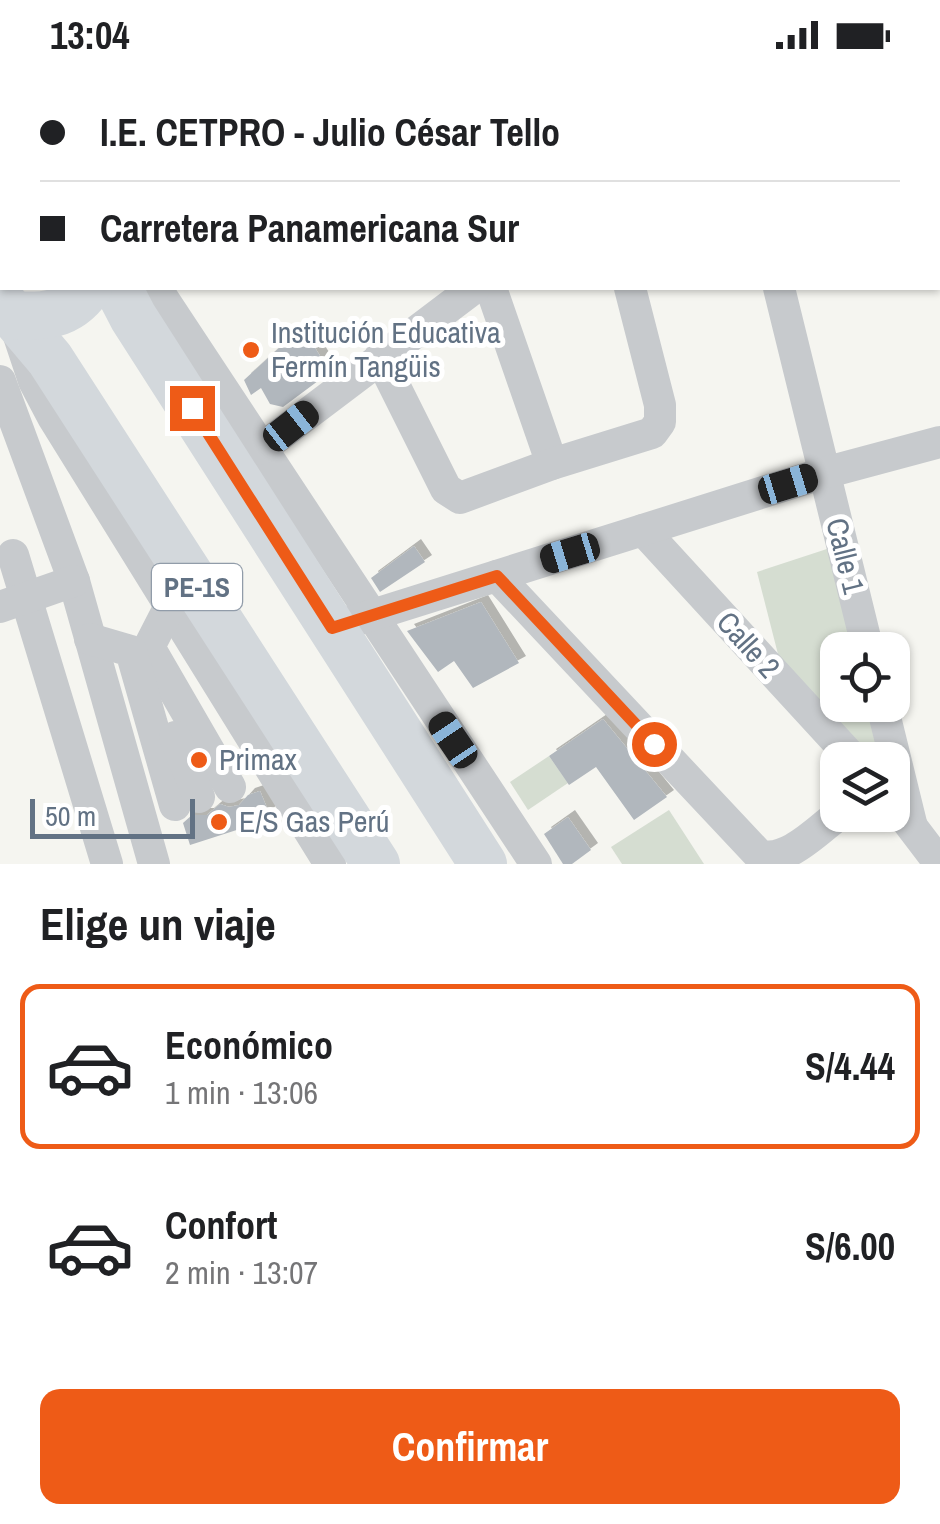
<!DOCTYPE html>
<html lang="es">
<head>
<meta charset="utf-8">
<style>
	body { margin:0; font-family:"Archivo Narrow",sans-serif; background:#f2f2f2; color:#202124; height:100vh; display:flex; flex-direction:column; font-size:38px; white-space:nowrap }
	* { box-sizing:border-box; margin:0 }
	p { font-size:32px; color:#757577 }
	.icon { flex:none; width:55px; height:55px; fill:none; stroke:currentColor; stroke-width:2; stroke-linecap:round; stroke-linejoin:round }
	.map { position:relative; height:794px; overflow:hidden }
	.panel { display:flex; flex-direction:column; background:#fff; flex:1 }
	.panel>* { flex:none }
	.banner { position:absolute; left:0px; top:0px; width:940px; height:220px; box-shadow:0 2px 8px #0004; display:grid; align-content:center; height:220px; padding:0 40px; background:#fff }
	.controls { position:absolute; left:820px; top:562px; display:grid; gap:20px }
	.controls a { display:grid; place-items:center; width:90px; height:90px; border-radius:20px; background:#fff; box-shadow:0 2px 8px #0004; font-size:50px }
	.scale { position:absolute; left:30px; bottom:25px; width:165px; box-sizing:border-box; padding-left:10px; border:5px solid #627284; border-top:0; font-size:28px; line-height:35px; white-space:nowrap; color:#627284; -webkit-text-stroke:8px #fff; paint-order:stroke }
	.end { position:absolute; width:45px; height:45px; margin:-22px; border:12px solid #ee5b17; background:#fff; box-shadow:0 0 0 5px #fff }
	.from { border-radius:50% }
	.car { position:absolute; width:30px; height:60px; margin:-30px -15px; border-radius:12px; box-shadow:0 0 8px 2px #0007; background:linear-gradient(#222 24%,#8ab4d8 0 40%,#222 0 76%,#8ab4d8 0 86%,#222 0) }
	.banner b { display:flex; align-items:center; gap:35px; height:95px; font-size:38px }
	.banner b+b { border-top:2px solid #e0e0e0 }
	.banner i { width:25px; height:25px; background:#202124 }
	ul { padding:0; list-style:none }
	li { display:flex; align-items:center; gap:30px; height:165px; margin:0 20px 15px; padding:0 20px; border:5px solid transparent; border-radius:20px }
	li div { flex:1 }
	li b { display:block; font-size:38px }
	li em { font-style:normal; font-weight:700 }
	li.selected { border-color:#ee5b17 }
	li>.icon { width:90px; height:90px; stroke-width:1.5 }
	h2 { padding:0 40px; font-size:45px; line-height:120px }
	.primary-button { display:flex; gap:20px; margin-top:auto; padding:20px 40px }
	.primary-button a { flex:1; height:115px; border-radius:20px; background:#ee5b17; color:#fff; font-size:40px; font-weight:700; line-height:115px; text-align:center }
	.status { display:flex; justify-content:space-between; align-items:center; height:70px; padding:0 50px; background:#fff; direction:ltr }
	.status svg { height:28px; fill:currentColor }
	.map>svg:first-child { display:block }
	.green { fill:#d5ddd1 }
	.building { fill:#b1b7bd; filter:url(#shadow) }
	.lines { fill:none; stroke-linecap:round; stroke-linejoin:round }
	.minor { stroke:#c7cacd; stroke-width:32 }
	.highway { stroke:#d3d8dc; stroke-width:48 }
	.route { stroke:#ee5b17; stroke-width:12 }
	.poi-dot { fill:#ee5b17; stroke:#fff; stroke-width:4 }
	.labels { text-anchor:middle; stroke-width:10; stroke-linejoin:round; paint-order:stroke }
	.shield { fill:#fff; stroke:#919ca9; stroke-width:2.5 }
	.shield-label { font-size:28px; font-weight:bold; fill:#627284 }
	.poi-label { font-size:30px; fill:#627284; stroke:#fff; text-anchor:start }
	.street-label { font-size:30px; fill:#627284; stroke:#fff }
</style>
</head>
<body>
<div class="status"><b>13:04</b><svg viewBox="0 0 49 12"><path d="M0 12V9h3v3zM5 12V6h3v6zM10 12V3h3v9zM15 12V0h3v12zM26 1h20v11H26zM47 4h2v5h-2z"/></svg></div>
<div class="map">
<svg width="940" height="794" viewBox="0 0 940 794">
	<defs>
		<filter id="shadow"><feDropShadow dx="7" dy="-7" stdDeviation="0" flood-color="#0004"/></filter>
	</defs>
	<rect width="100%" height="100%" fill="#f5f5f0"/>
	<!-- green -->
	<g class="green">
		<path d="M 836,476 L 863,580 L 838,580 L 838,635 L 877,635 L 885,690 L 867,690 L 781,596 L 757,502 Z"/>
		<path d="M 549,686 L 568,713 L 528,740 L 510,712 Z"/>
		<path d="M 669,740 L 704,794 L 622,794 L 611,777 Z"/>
	</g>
	<!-- building -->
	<g class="building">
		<path d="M 302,257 L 330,302 L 283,337 L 270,334 L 261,318 L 251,325 L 244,310 Z"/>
		<path d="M 414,476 L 425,492 L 380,522 L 371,508 Z"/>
		<path d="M 481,532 L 519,593 L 473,618 L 454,591 L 438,602 L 407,561 Z"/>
		<path d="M 603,649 L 667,727 L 634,750 L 596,697 L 569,715 L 549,686 Z"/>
		<path d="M 260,721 L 269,743 L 246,757 L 190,775 L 183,753 L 192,745 L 207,745 L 220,734 L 229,737 L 239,735 L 248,725 Z"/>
		<path d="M 568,747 L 591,780 L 572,794 L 563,794 L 544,764 Z"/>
	</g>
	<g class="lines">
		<!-- minor -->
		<g class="minor">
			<path d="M 33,0 L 34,2"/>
			<path d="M 726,0 L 727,2"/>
			<path d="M 824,2 L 834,0"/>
			<path d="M 938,34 L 940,31"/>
			<path d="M 938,191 L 940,200"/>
			<path d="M 156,218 L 536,794"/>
			<path d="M 491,218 L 552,394"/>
			<path d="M 779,218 L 868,580"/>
			<path d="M 18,263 L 34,311 L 53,347 L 330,794"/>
			<path d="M 380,287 L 446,419 L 460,428 L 552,394 L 652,363 L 660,352 L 660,335 L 630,218"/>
			<path d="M 0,311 L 74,511 L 154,794"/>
			<path d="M 261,379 L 474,218"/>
			<path d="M 643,460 L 854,690"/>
			<path d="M 13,485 L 107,794"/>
			<path d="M 497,506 L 759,785 C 786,794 817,761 838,745"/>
			<path d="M 0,537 L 74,511"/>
			<path d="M 169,538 L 149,577 L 230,717"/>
			<path d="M 350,552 L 824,403 L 940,372"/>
			<path d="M 90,569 L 131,581 L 175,735"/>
			<path d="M 882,635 L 911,753"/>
			<path d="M 175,667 L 199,727"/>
			<path d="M 899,740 L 940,794"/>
		</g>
		<!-- highway -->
		<g class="highway">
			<path d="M 0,13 L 2,17"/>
			<path d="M 0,62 L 2,62"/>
			<path d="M 118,218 L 133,247 L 483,794"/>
			<path d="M 0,230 L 50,289 L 376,794"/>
			<path d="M 12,245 C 44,247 68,246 88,218"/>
		</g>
	</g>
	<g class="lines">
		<!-- route -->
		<path class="route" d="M 192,338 L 332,558 L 497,506 L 654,674"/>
	</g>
	<!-- markers -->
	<g class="poi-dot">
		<circle cx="251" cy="280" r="10"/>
		<circle cx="199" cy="690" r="10"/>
		<circle cx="219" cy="752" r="10"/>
	</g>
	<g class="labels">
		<!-- shield labels -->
		<rect class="shield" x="152" y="494" width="90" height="46" rx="8"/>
		<g class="shield-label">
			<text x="197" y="527">PE-1S</text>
		</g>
		<!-- poi labels -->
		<g class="poi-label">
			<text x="271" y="273">Institución Educativa<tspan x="271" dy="34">Fermín Tangüis</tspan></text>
			<text x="219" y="700">Primax</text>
			<text x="239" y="762">E/S Gas Perú</text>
		</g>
		<!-- street labels -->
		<g class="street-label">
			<text transform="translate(845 486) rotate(76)" y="10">Calle 1</text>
			<text transform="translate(748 575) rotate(48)" y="10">Calle 2</text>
		</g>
	</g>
</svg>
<div class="controls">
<a><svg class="icon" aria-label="locate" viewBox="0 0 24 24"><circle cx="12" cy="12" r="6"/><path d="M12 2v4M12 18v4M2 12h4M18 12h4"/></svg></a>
<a><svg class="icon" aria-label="layers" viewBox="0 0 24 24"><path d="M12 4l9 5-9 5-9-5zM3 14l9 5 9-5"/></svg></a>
</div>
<div class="scale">50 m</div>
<i class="end from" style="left:654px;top:674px"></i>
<i class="end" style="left:192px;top:338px"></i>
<i class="car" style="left:291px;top:356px;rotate:52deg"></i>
<i class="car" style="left:788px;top:414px;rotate:73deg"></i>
<i class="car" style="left:570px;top:483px;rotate:253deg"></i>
<i class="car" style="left:453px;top:670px;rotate:326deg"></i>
<div class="banner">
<b><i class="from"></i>I.E. CETPRO - Julio César Tello</b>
<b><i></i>Carretera Panamericana Sur</b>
</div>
</div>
<section class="panel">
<h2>Elige un viaje</h2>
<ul>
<li class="selected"><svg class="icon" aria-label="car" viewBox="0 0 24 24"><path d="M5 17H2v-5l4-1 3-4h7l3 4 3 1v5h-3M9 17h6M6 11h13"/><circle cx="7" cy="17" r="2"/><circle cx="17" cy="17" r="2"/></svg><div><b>Económico</b><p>1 min · 13:06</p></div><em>S/4.44</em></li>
<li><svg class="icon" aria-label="car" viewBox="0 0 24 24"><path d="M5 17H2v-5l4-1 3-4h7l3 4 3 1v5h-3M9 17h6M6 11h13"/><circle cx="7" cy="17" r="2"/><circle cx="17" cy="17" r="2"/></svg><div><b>Confort</b><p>2 min · 13:07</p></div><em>S/6.00</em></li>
</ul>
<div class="primary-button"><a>Confirmar</a></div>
</section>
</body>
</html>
